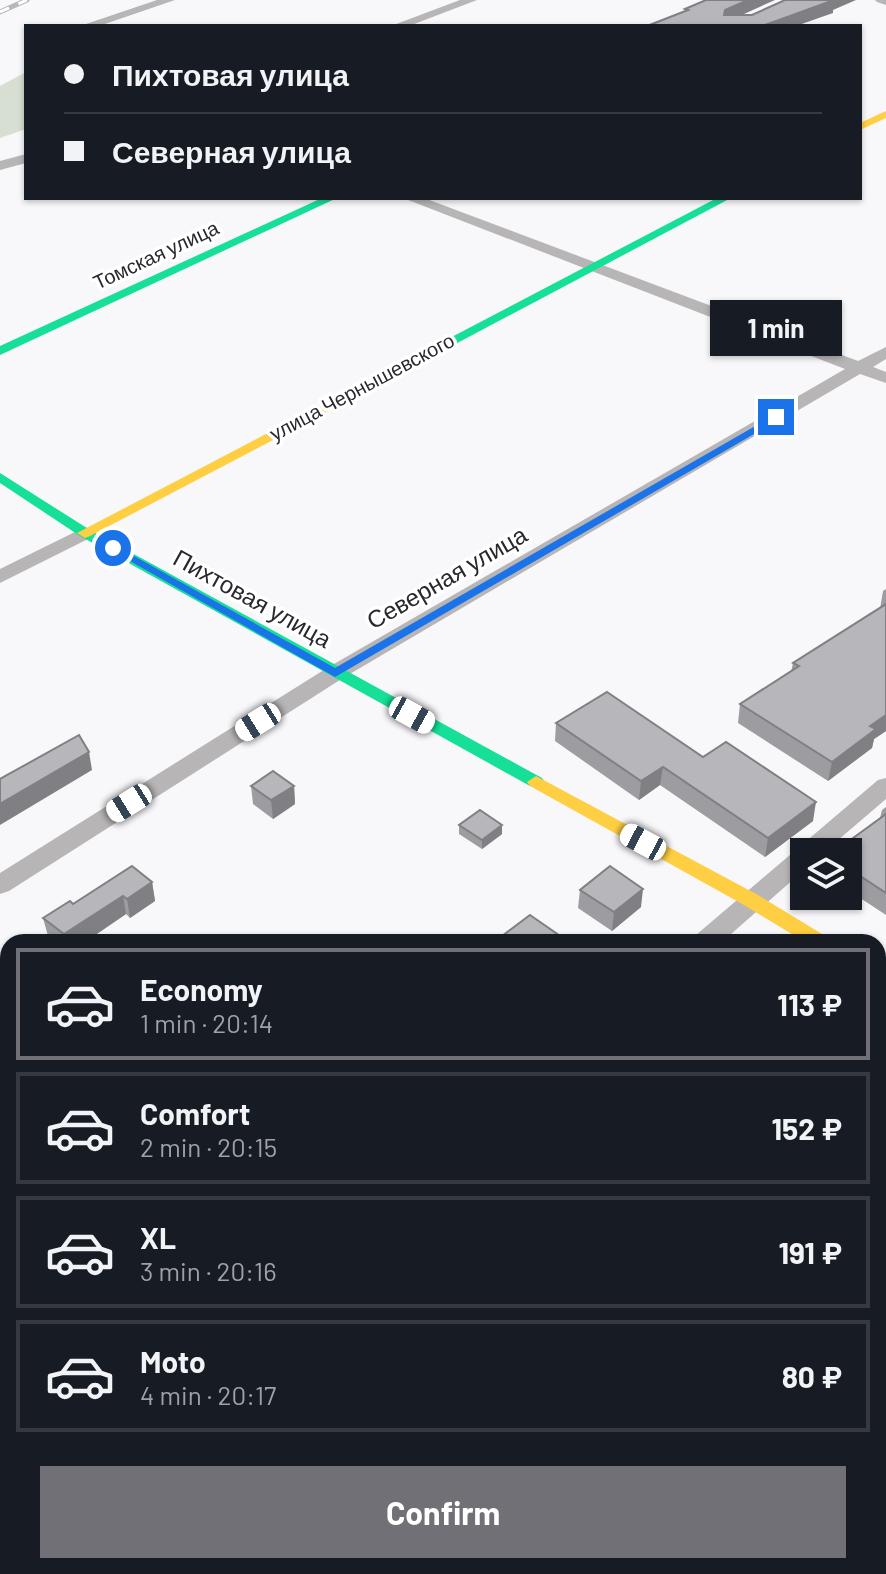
<!DOCTYPE html>
<html lang="en">
<head>
<meta charset="utf-8">
<style>
	body { margin:0; font-family:Barlow,sans-serif; background:#242831; color:#f1f3f6; height:100vh; display:flex; flex-direction:column; font-size:30px; white-space:nowrap }
	* { box-sizing:border-box; margin:0 }
	p { font-size:26px; color:#9ea1a6 }
	.icon { flex:none; width:44px; height:44px; fill:none; stroke:currentColor; stroke-width:2; stroke-linecap:round; stroke-linejoin:round }
	.map { position:relative; flex:1; overflow:hidden }
	.sheet { position:absolute; left:0px; top:934px; width:886px; height:640px; display:flex; flex-direction:column; background:#171b24; border-radius:24px 24px 0 0; box-shadow:0 2px 6px #0004 }
	.sheet>* { flex:none }
	.top-card { position:absolute; left:24px; top:24px; width:838px; height:176px; border-radius:0px; box-shadow:0 2px 6px #0004; display:grid; align-content:center; height:176px; padding:0 40px; background:#171b24 }
	.fabs { position:absolute; left:790px; top:838px; display:grid; gap:16px }
	.fabs a { display:grid; place-items:center; width:72px; height:72px; border-radius:0px; background:#171b24; box-shadow:0 2px 6px #0004; font-size:40px }
	.end { position:absolute; width:36px; height:36px; margin:-18px; border:10px solid #1a73e8; background:#fff; box-shadow:0 0 0 4px #fff }
	.from { border-radius:50% }
	.bubble { position:absolute; height:56px; border-radius:0px; background:#171b24; box-shadow:0 2px 6px #0004; font-size:26px; font-weight:700; line-height:56px; text-align:center }
	.car { position:absolute; width:24px; height:48px; margin:-24px -12px; border-radius:10px; box-shadow:0 0 6px 2px #0007; background:linear-gradient(#fff 24%,#345 0 40%,#fff 0 76%,#345 0 86%,#fff 0) }
	.top-card b { display:flex; align-items:center; gap:28px; height:76px; font-size:30px }
	.top-card b+b { border-top:2px solid #363941 }
	.top-card i { width:20px; height:20px; background:#f1f3f6 }
	ul { padding:14px 0 0; list-style:none }
	li { display:flex; align-items:center; gap:24px; height:112px; margin:0 16px 12px; padding:0 24px; border:4px solid #363941; border-radius:0px }
	li div { flex:1 }
	li b { display:block; font-size:30px }
	li em { font-style:normal; font-weight:700 }
	li.on { border-color:#717077 }
	li>.icon { width:72px; height:72px; stroke-width:1.5 }
	.action { display:flex; gap:16px; margin-top:auto; padding:16px 40px }
	.action a { flex:1; height:92px; border-radius:0px; background:#717077; color:#fff; font-size:32px; font-weight:700; line-height:92px; text-align:center }
	.map>svg:first-child { display:block }
	.green { fill:#d7dfd2 }
	.lines { fill:none; stroke-linecap:round; stroke-linejoin:round }
	.street { fill:#b7b5b5; fill-rule:evenodd }
	.fast { fill:#16e098; fill-rule:evenodd }
	.slow { fill:#ffcf43; fill-rule:evenodd }
	.rail-casing { stroke:#b7b6b8; stroke-width:5 }
	.rail { stroke:#fff; stroke-width:3; stroke-dasharray:10; stroke-linecap:butt }
	.wall { fill:#9d9da1 }
	.shaded-wall { fill:#807f83 }
	.building { fill:#b7b6bb; stroke:#807f83; stroke-width:2 }
	.route { fill:#1a73e8 }
	.labels { text-anchor:middle; stroke-width:7; stroke-linejoin:round; paint-order:stroke }
	.far-street-label { font-size:20px; fill:#292730; stroke:#fff }
	.street-label { font-size:24px; fill:#292730; stroke:#fff }
</style>
</head>
<body>
<div class="map">
<svg width="886" height="1574" viewBox="0 0 886 1574">
	<rect width="100%" height="100%" fill="#f8f7fa"/>
	<!-- green -->
	<path class="green" d="M 26,72 L 26,129 L 0,138 L 0,86 Z"/>
	<g class="lines">
		<!-- street -->
		<g class="street">
			<path d="M 157,0 L 175,0 L 99,26 L 80,26 Z"/>
			<path d="M 460,0 L 477,0 L 409,26 L 391,26 Z"/>
			<path d="M 875,0 L 886,0 L 886,5 L 877,2 Z"/>
			<path d="M 26,154 L 26,163 L 0,170 L 0,161 Z"/>
			<path d="M 403,198 L 424,198 L 858,361 L 886,347 L 886,359 L 873,367 L 886,372 L 886,383 L 860,374 L 343,678 L 9,891 L 0,894 L 0,873 L 327,668 L 845,369 Z"/>
			<path d="M 85,527 L 95,533 L 92,537 L 0,583 L 0,569 Z"/>
			<path d="M 886,778 L 886,799 L 824,852 L 804,852 L 804,870 L 722,942 L 692,942 L 696,935 L 878,780 Z"/>
			<path d="M 8,1551 L 8,1566 L 34,1566 L 31,1574 L 0,1574 L 0,1556 Z"/>
		</g>
		<!-- fast -->
		<g class="fast">
			<path d="M 322,198 L 337,198 L 0,355 L 0,346 Z"/>
			<path d="M 717,198 L 731,198 L 414,366 L 402,363 Z"/>
			<path d="M 0,473 L 90,530 L 542,778 L 545,782 L 536,788 L 530,786 L 80,536 L 0,483 Z"/>
			<path d="M 878,970 L 886,973 L 886,990 L 878,987 Z"/>
		</g>
		<!-- slow -->
		<g class="slow">
			<path d="M 886,111 L 886,118 L 860,130 L 860,123 Z"/>
			<path d="M 409,359 L 416,363 L 414,366 L 90,536 L 85,538 L 77,533 Z"/>
			<path d="M 536,776 L 758,895 L 827,937 L 830,942 L 805,942 L 744,905 L 530,786 L 527,782 Z"/>
		</g>
		<!-- rail casing -->
		<g class="rail-casing">
			<path id="rail" d="M 0,12 L 27,0"/>
		</g>
		<!-- rail -->
		<use href="#rail" class="rail"/>
	</g>
	<!-- wall -->
	<g class="wall">
		<path d="M 886,589 L 886,731 L 874,739 L 872,748 L 828,781 L 738,723 L 740,704 L 791,672 L 793,663 L 880,609 L 883,591 Z"/>
		<path d="M 556,723 L 703,757 L 813,821 L 765,857 L 660,785 L 639,800 L 555,741 Z"/>
		<path d="M 251,786 L 294,786 L 295,804 L 273,819 L 253,804 Z"/>
		<path d="M 886,807 L 886,915 L 848,890 L 848,852 L 880,818 L 882,810 Z"/>
		<path d="M 459,825 L 502,825 L 502,834 L 482,849 L 459,834 Z"/>
		<path d="M 152,882 L 155,901 L 130,918 L 126,914 L 85,942 L 54,942 L 48,936 L 43,918 Z"/>
		<path d="M 580,890 L 641,907 L 612,931 L 578,908 Z"/>
	</g>
	<!-- shaded-wall -->
	<g class="shaded-wall">
		<path d="M 748,0 L 775,0 L 724,23 L 725,10 Z"/>
		<path d="M 831,0 L 856,0 L 833,10 L 833,13 L 796,26 L 762,26 Z"/>
		<path d="M 886,715 L 886,731 L 874,739 L 872,748 L 828,781 L 832,762 L 870,726 Z"/>
		<path d="M 89,752 L 92,770 L 0,825 L 0,804 Z"/>
		<path d="M 663,767 L 660,785 L 639,800 L 641,781 Z"/>
		<path d="M 294,786 L 295,804 L 273,819 L 271,800 Z"/>
		<path d="M 816,802 L 813,821 L 765,857 L 768,838 Z"/>
		<path d="M 502,825 L 502,834 L 482,849 L 482,840 Z"/>
		<path d="M 152,882 L 155,901 L 130,918 L 127,899 Z"/>
		<path d="M 643,889 L 641,907 L 612,931 L 614,912 Z"/>
		<path d="M 123,896 L 126,914 L 85,942 L 65,942 L 64,934 Z"/>
		<path d="M 151,1566 L 159,1566 L 160,1569 L 154,1574 L 142,1574 Z"/>
	</g>
	<!-- building -->
	<g class="building">
		<path d="M 706,0 L 748,0 L 725,10 L 724,15 L 752,15 L 785,0 L 834,0 L 762,26 L 647,26 L 688,10 L 685,9 Z"/>
		<path d="M 886,604 L 886,715 L 870,726 L 876,729 L 832,762 L 740,704 L 799,666 L 793,663 Z"/>
		<path d="M 607,692 L 703,757 L 726,742 L 816,802 L 768,838 L 663,767 L 641,781 L 556,723 Z"/>
		<path d="M 79,735 L 89,752 L 0,804 L 0,779 Z"/>
		<path d="M 273,771 L 294,786 L 271,800 L 251,786 Z"/>
		<path d="M 480,810 L 502,825 L 482,840 L 459,825 Z"/>
		<path d="M 886,814 L 886,893 L 848,868 L 848,852 L 834,852 Z"/>
		<path d="M 132,866 L 152,882 L 127,899 L 123,896 L 64,934 L 43,918 L 70,901 L 73,904 Z"/>
		<path d="M 610,866 L 643,889 L 614,912 L 580,890 Z"/>
		<path d="M 530,915 L 563,938 L 559,942 L 494,942 Z"/>
		<path d="M 114,1566 L 151,1566 L 142,1574 L 105,1574 Z"/>
	</g>
	<!-- route -->
	<path class="route" d="M 776,414 L 780,419 L 335,677 L 107,548 L 116,546 L 335,668 Z"/>
	<g class="labels">
		<!-- far-street labels -->
		<g class="far-street-label">
			<text transform="translate(156 255) rotate(-25)" y="7">Томская улица</text>
			<text transform="translate(362 387) rotate(-28)" y="7">улица Чернышевского</text>
		</g>
		<!-- street labels -->
		<g class="street-label">
			<text transform="translate(447 578) rotate(-30)" y="8">Северная улица</text>
			<text transform="translate(252 599) rotate(29)" y="8">Пихтовая улица</text>
		</g>
	</g>
</svg>
<div class="fabs">
<a><svg class="icon" aria-label="layers" viewBox="0 0 24 24"><path d="M12 4l9 5-9 5-9-5zM3 14l9 5 9-5"/></svg></a>
</div>
<i class="end from" style="left:113px;top:548px"></i>
<i class="end" style="left:776px;top:417px"></i>
<div class="bubble" style="left:710px;top:300px;width:132px">1 min</div>
<i class="car" style="left:412px;top:715px;rotate:119deg"></i>
<i class="car" style="left:258px;top:722px;rotate:238deg"></i>
<i class="car" style="left:129px;top:803px;rotate:238deg"></i>
<i class="car" style="left:643px;top:842px;rotate:298deg"></i>
<div class="top-card">
<b><i class="from"></i>Пихтовая улица</b>
<b><i></i>Северная улица</b>
</div>
<section class="sheet">
<ul>
<li class="on"><svg class="icon" aria-label="car" viewBox="0 0 24 24"><path d="M5 17H2v-5l4-1 3-4h7l3 4 3 1v5h-3M9 17h6M6 11h13"/><circle cx="7" cy="17" r="2"/><circle cx="17" cy="17" r="2"/></svg><div><b>Economy</b><p>1 min · 20:14</p></div><em>113 ₽</em></li>
<li><svg class="icon" aria-label="car" viewBox="0 0 24 24"><path d="M5 17H2v-5l4-1 3-4h7l3 4 3 1v5h-3M9 17h6M6 11h13"/><circle cx="7" cy="17" r="2"/><circle cx="17" cy="17" r="2"/></svg><div><b>Comfort</b><p>2 min · 20:15</p></div><em>152 ₽</em></li>
<li><svg class="icon" aria-label="car" viewBox="0 0 24 24"><path d="M5 17H2v-5l4-1 3-4h7l3 4 3 1v5h-3M9 17h6M6 11h13"/><circle cx="7" cy="17" r="2"/><circle cx="17" cy="17" r="2"/></svg><div><b>XL</b><p>3 min · 20:16</p></div><em>191 ₽</em></li>
<li><svg class="icon" aria-label="car" viewBox="0 0 24 24"><path d="M5 17H2v-5l4-1 3-4h7l3 4 3 1v5h-3M9 17h6M6 11h13"/><circle cx="7" cy="17" r="2"/><circle cx="17" cy="17" r="2"/></svg><div><b>Moto</b><p>4 min · 20:17</p></div><em>80 ₽</em></li>
</ul>
<div class="action"><a>Confirm</a></div>
</section>
</div>
</body>
</html>
